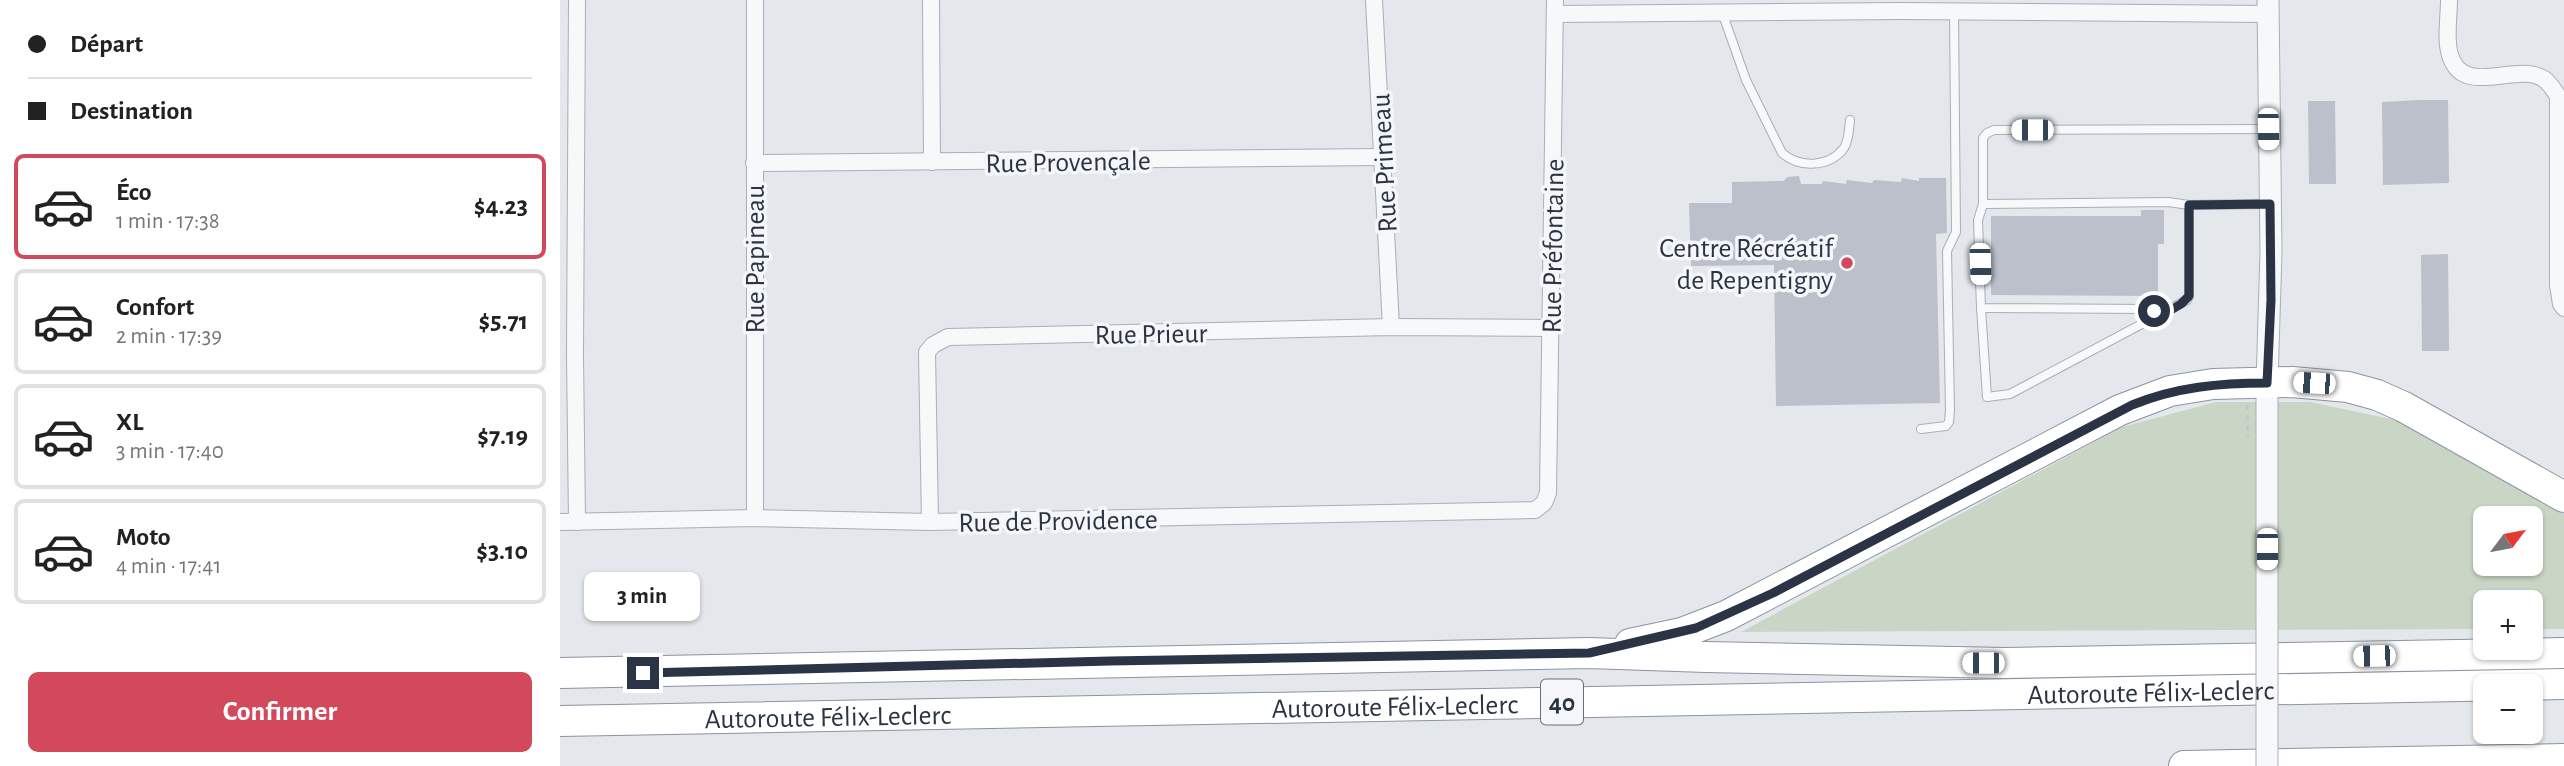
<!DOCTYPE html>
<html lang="fr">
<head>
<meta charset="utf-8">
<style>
	body { margin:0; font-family:"Alegreya Sans",sans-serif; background:#f2f2f2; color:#222; height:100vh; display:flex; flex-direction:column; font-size:26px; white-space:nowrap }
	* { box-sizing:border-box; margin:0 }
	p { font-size:23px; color:#767676 }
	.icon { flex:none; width:38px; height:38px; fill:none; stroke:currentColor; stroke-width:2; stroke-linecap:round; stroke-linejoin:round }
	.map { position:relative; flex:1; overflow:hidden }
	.panel { display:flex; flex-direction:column; background:#fff; width:560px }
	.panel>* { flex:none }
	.top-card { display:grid; align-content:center; height:154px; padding:0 28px; background:#fff }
	.needle { width:46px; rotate:58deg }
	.tools { position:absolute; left:1913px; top:506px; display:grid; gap:14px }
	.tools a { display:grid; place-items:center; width:70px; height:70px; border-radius:10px; background:#fff; box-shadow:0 2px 5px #0004; font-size:35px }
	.end { position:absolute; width:32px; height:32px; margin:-16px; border:9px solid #2b3445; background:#fff; box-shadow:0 0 0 4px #fff }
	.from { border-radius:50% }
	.bubble { position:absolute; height:49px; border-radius:10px; background:#fff; box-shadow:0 2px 5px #0004; font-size:23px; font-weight:600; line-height:49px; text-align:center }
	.car { position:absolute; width:21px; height:42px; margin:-21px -10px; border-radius:9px; box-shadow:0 0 5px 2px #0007; background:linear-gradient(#fff 24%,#345 0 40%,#fff 0 76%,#345 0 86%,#fff 0) }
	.top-card b { display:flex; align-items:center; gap:24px; height:66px; font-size:26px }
	.top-card b+b { border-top:2px solid #e0e0e0 }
	.top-card i { width:18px; height:18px; background:#222 }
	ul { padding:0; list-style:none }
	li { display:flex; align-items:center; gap:21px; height:105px; margin:0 14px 10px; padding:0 14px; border:4px solid #e0e0e0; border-radius:10px }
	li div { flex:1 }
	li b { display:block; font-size:26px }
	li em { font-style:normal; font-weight:600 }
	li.active { border-color:#d1495b }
	li>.icon { width:63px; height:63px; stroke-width:1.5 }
	.action { display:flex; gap:14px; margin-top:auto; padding:14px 28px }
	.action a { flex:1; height:80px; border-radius:10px; background:#d1495b; color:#fff; font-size:28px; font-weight:600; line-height:80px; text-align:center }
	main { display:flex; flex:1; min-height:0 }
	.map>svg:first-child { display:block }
	.green { fill:#c9d6c5; fill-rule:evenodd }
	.building { fill:#bbc0ca }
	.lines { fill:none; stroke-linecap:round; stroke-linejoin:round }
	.service-casing { stroke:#a9aeb7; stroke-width:10 }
	.minor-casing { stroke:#a9aeb7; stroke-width:18 }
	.tertiary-casing { stroke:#a9aeb7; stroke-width:23 }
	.motorway-casing { stroke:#8b94a3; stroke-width:32 }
	.path { stroke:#c2c5cb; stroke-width:2.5; stroke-dasharray:5 5; stroke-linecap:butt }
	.service { stroke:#f7f8fa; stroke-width:8 }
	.minor { stroke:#f7f8fa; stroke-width:16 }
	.tertiary { stroke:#f7f8fa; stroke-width:21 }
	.motorway { stroke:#fff; stroke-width:30 }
	.tertiary-bridge-casing { stroke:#a9aeb7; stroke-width:23; stroke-linecap:butt }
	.tertiary-bridge { stroke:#f7f8fa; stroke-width:21 }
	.route { stroke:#2b3445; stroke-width:9 }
	.poi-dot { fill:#d1495b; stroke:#f4f6f9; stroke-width:2.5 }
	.labels { text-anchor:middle; stroke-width:7; stroke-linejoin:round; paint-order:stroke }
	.shield { fill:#f4f6f9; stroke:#676e7b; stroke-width:2 }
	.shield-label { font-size:26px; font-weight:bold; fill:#2b3445 }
	.street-label { font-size:28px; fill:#2b3445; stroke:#f4f6f9 }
	.poi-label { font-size:28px; fill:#2b3445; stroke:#f4f6f9; text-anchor:end }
</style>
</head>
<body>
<main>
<section class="panel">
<div class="top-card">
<b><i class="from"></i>Départ</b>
<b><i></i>Destination</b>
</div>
<ul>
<li class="active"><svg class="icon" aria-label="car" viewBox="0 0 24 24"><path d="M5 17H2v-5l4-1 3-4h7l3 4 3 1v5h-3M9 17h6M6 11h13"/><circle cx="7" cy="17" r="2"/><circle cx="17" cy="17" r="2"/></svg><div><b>Éco</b><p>1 min · 17:38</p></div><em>$4.23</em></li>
<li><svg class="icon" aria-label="car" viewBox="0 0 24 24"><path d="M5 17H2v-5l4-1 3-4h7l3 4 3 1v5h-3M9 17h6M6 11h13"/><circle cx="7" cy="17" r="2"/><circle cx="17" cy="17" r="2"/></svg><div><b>Confort</b><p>2 min · 17:39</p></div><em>$5.71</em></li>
<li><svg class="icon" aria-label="car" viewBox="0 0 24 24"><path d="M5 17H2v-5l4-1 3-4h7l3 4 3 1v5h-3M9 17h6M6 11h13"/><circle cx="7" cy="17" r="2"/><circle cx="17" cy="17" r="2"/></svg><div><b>XL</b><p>3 min · 17:40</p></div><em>$7.19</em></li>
<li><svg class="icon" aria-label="car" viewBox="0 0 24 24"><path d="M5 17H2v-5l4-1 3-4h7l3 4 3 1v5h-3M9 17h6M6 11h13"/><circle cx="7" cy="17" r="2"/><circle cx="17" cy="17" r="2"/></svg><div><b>Moto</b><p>4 min · 17:41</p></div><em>$3.10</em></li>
</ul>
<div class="action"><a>Confirmer</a></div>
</section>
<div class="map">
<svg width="2004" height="766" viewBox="0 0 2004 766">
	<rect width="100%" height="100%" fill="#e4e7ec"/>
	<!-- green -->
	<path class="green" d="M 1656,402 L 1750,402 L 1840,421 L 2004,514 L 2004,629 L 1971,629 L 1970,602 L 1925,602 L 1925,629 L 1181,632 L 1562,427 ZM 1925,518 L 1970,518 L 1970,564 L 1925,564 Z"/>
	<!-- building -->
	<g class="building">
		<path d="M 1861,100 L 1888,100 L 1889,183 L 1823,185 L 1822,102 Z"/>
		<path d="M 1748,101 L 1775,101 L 1776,184 L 1749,184 Z"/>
		<path d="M 1239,176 L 1241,184 L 1262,184 L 1263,181 L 1286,184 L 1287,180 L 1312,183 L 1314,180 L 1341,182 L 1342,178 L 1359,181 L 1359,178 L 1386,178 L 1387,233 L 1376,234 L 1380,403 L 1216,406 L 1214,265 L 1131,266 L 1129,203 L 1172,203 L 1172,182 L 1224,181 L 1227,177 Z"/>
		<path d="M 1581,210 L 1604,210 L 1604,244 L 1598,244 L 1598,296 L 1431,295 L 1431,216 L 1581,216 Z"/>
		<path d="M 1888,254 L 1889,351 L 1862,351 L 1861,255 Z"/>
	</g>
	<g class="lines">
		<!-- service casing -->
		<g class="service-casing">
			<g id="service">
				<path d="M 1162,12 L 1186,80 L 1222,153 C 1239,168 1269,168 1284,148 C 1289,140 1289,129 1290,120"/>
				<path d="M 1708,129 L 1434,130 L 1427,133 L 1423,138 L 1423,204 L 1608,202 L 1629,205 L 1709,204"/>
				<path d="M 1423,204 L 1418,220 L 1421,308 L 1589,309 L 1599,317"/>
				<path d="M 1421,308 L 1427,397 L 1450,394 L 1627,300 L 1629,296 L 1629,205"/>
				<path d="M 1361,429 L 1386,426 L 1389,422 L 1390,410 L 1387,251 L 1396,232 L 1394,12"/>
			</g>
		</g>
		<!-- minor casing -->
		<g class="minor-casing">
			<g id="minor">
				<path d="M 17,0 L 15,355 L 17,522"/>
				<path d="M 195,0 L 195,518"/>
				<path d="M 371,0 L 372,162"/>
				<path d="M 814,0 L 831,327"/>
				<path d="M 1889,0 C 1889,17 1885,39 1890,55 C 1903,99 1957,61 1984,79 C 1990,83 1994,91 1998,96 L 1998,285 L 2001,304 L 2004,308"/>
				<path d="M 995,14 L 1341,11 L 1708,14"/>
				<path d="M 194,163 L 823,157"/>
				<path d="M 0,522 L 195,518 L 370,522 L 975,510 L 984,503 L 988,493 L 995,0"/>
				<path d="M 370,522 L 367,352 L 373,345 L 388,337 L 831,327 L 991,328"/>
			</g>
		</g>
		<!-- tertiary casing -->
		<g class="tertiary-casing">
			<path id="tertiary" d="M 1707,615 L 1707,383 L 1711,252 L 1708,0"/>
		</g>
		<!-- motorway casing -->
		<g class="motorway-casing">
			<g id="motorway">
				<path d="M 1070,644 L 1122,633 L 1166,616 L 1560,410 L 1610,391 L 1653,384 L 1732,382 L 1788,387 L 1817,395 L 1844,407 L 2004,497"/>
				<path d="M 0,673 L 1029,653 L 1146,657 L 1445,663 L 2004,653"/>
				<path id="s1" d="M 0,721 L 2004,684"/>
				<path d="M 1624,766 L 2004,759"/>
			</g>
		</g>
		<!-- path -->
		<path class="path" d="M 1687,405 L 1688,437"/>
		<!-- service -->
		<use href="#service" class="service"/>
		<!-- minor -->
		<use href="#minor" class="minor"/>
		<!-- tertiary -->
		<use href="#tertiary" class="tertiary"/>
		<!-- motorway -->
		<use href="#motorway" class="motorway"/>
		<!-- tertiary-bridge casing -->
		<g class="tertiary-bridge-casing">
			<path id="tertiary-bridge" d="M 1707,615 L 1707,766"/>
		</g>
		<!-- tertiary-bridge -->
		<use href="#tertiary-bridge" class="tertiary-bridge"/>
	</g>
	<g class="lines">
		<!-- route -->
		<path class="route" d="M 83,673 L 550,661 L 1029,653 L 1136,628 L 1213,593 L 1572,405 C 1616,387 1660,383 1707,383 L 1711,300 L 1710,204 L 1629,205 L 1629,296 L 1621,304 L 1599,317 L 1594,311"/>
	</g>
	<!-- markers -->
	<circle class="poi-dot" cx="1287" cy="263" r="7"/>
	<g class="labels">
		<!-- shield labels -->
		<rect class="shield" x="981" y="679.5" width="42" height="45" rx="5"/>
		<g class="shield-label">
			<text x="1002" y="711">40</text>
		</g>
		<!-- street labels -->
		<g class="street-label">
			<text transform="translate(508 161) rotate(-1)" y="10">Rue Provençale</text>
			<text transform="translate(823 163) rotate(-93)" y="10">Rue Primeau</text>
			<text transform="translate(992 246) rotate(-89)" y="10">Rue Préfontaine</text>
			<text transform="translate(194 259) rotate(-90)" y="10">Rue Papineau</text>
			<text transform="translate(591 333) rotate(-1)" y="10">Rue Prieur</text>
			<text transform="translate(498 520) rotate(-1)" y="10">Rue de Providence</text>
			<text dy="10" stroke="none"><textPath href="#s1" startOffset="1591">Autoroute Félix-Leclerc</textPath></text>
			<text dy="10" stroke="none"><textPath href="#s1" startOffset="835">Autoroute Félix-Leclerc</textPath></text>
			<text dy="10" stroke="none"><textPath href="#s1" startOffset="268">Autoroute Félix-Leclerc</textPath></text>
		</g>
		<!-- poi labels -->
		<g class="poi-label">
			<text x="1273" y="257">Centre Récréatif<tspan x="1273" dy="32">de Repentigny</tspan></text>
		</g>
	</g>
</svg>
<div class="tools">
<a><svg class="needle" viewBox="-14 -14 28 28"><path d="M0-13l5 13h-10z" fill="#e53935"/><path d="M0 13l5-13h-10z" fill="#767676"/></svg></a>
<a>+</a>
<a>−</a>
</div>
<i class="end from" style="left:1594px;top:311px"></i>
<i class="end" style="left:83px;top:673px"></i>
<div class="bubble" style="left:24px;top:572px;width:116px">3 min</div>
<i class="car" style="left:1708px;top:129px;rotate:179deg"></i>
<i class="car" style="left:1472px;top:130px;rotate:270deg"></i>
<i class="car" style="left:1420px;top:264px;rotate:178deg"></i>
<i class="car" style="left:1754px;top:383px;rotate:273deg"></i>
<i class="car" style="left:1707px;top:549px;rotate:180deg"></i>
<i class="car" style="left:1814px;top:656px;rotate:269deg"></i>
<i class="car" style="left:1423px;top:663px;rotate:270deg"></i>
</div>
</main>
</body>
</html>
